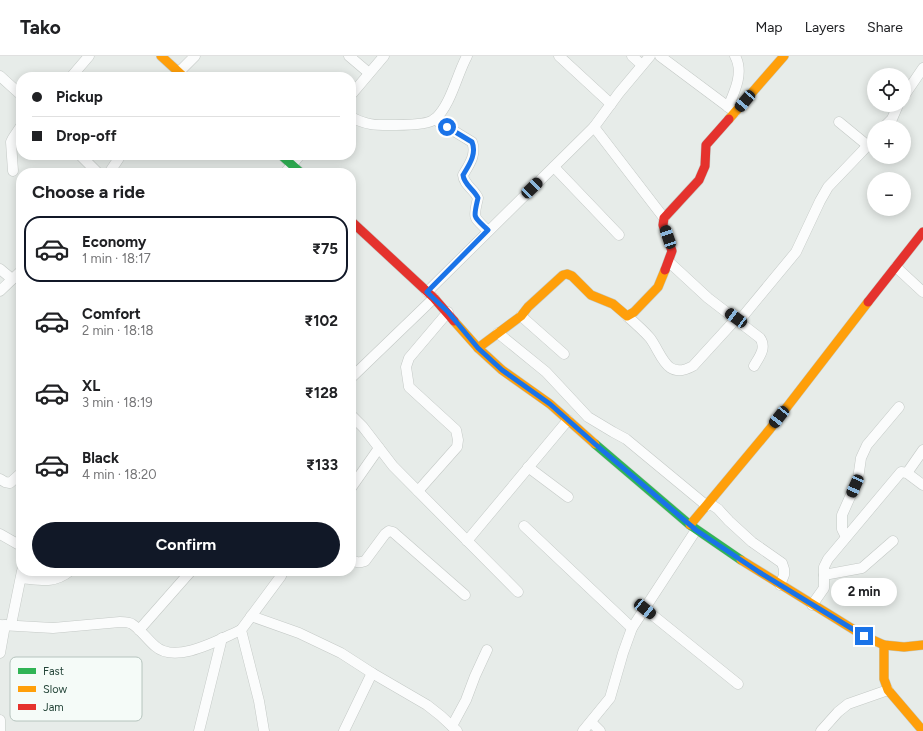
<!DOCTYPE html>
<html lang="en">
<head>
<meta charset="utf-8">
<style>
	body { margin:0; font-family:Figtree,sans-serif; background:#f2f2f2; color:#202124; height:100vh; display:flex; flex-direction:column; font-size:15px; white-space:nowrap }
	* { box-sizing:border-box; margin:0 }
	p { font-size:13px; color:#757577 }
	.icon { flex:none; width:22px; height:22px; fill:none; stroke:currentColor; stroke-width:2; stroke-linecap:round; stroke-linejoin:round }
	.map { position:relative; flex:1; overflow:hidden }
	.sheet { position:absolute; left:16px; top:112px; width:340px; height:408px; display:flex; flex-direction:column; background:#fff; border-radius:16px; box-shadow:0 2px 10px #0003 }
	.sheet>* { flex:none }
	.hud { position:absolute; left:16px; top:16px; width:340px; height:88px; border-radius:16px; box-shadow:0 2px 10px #0003; display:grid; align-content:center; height:88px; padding:0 16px; background:#fff }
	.tools { position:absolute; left:867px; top:12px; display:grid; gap:8px }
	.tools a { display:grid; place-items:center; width:44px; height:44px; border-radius:50%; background:#fff; box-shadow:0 2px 10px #0003; font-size:20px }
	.end { position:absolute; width:18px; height:18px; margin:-9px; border:5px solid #1a73e8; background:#fff; box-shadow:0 0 0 2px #fff }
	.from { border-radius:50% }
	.bubble { position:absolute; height:28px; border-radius:14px; background:#fff; box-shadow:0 2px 10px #0003; font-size:13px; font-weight:700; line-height:28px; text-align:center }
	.car { position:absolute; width:12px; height:24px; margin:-12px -6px; border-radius:5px; box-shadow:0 0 3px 1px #0007; background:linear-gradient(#222 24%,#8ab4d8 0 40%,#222 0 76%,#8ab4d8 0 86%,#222 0) }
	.hud b { display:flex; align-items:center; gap:14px; height:38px; font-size:15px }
	.hud b+b { border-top:1px solid #e0e0e0 }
	.hud i { width:10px; height:10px; background:#202124 }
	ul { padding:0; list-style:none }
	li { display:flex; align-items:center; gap:12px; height:66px; margin:0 8px 6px; padding:0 8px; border:2px solid transparent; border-radius:16px }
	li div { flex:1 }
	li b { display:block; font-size:15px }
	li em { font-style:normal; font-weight:700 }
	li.current { border-color:#111827 }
	li>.icon { width:36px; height:36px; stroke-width:1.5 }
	h2 { padding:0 16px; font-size:18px; line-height:48px }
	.cta { display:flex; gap:8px; margin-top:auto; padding:8px 16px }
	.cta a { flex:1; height:46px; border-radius:24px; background:#111827; color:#fff; font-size:16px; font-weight:700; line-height:46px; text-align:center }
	header { display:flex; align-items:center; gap:24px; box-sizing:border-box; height:56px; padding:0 20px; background:#fff; border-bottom:1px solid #e0e0e0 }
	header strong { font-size:19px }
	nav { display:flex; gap:22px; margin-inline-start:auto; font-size:14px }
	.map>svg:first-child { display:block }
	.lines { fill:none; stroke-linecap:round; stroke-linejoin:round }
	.street-casing { stroke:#c4c9c6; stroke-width:11 }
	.fast-casing { stroke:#c2cac6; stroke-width:10 }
	.slow-casing { stroke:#c2cac6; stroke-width:10 }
	.jam-casing { stroke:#c2cac6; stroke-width:10 }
	.street { stroke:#fbfcfc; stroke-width:10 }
	.fast { stroke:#30b455; stroke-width:9 }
	.slow { stroke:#ff9f0a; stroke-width:9 }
	.jam { stroke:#e5322d; stroke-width:9 }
	.route { stroke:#1a73e8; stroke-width:5 }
	.key { fill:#f5fbf8; stroke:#b6c4be; stroke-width:1 }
	.key-label { font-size:11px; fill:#224337 }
</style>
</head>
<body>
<header>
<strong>Tako</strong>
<nav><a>Map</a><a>Layers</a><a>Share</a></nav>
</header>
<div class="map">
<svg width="923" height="675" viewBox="0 0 923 675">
	<rect width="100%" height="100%" fill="#e7ece9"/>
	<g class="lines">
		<!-- street casing -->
		<g class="street-casing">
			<g id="street">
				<path d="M 349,0 L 369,17"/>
				<path d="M 559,0 L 611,48"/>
				<path d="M 632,0 L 642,9"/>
				<path d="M 660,0 L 735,56"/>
				<path d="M 179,16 L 195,0"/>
				<path d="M 0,20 L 21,39"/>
				<path d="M 71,21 L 89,0"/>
				<path d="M 351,39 L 384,0"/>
				<path d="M 904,40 L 923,12"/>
				<path d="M 728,51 C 735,35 744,16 735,0"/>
				<path d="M 351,61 C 368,70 377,69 396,69 C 405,69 428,69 435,63 C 451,49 457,18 467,0"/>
				<path d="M 434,63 L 472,86 C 477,98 469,109 463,119 C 464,129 474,133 478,142 C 473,163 473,160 488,175"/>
				<path d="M 839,66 L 867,89"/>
				<path d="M 594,71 L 664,162"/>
				<path d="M 884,71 L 892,63 L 898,49"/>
				<path d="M 80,99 L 98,117"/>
				<path d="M 554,111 L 619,179"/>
				<path d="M 13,115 L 11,86 L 13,82 L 21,70"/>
				<path d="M 109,117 L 121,99"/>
				<path d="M 285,117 L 300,99"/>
				<path d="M 669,206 L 708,242 L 760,282 C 767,292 759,301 754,310"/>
				<path d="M 896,211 L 923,236"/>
				<path d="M 0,213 L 12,223"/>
				<path d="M 0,235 L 21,215"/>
				<path d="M 427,236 L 594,71 L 619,37 L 650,0"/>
				<path d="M 521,260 L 564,298"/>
				<path d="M 627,260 C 635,267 643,274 650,282 C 662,298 666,325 693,310 L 736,263"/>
				<path d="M 739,265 L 796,196 L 820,145 L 828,131 L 874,83"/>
				<path d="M 498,277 L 546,316 L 588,361 L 613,376 L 626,383 L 707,450"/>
				<path d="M 351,322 L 434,242"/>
				<path d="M 351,359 L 363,371 L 393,410 L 518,536"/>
				<path d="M 528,411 L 568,441"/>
				<path d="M 907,417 L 923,394"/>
				<path d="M 0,423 L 5,426 L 10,427 L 21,417"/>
				<path d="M 351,432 L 379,392"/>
				<path d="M 418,435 L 457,391 L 458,384 L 456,374 L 409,331 L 406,311 L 409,302 L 448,256"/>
				<path d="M 709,447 L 718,453 L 729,465 L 752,486 L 782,507 L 784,513 L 784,519 L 780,529"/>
				<path d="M 524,470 L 632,572"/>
				<path d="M 0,478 L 21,490"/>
				<path d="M 846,481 L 842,473 L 842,459 L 858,423 L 861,402 L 867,389 L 899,351"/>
				<path d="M 467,485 L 568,364"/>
				<path d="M 351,503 C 356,507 359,507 365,505 L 385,478 L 389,475 L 393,476 L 465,539"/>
				<path d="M 824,519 L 862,512 L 893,485"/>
				<path d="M 21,522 C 42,524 53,528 70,515"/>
				<path d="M 812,549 L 824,532 L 824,511 L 828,503 L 901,416 L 907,417 L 923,429"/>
				<path d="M 645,553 L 738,628"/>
				<path d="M 251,560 L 299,577 L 341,597 L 372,617 L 427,649 L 441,660 L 457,675"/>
				<path d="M 0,569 L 53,572 L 120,566 C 124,566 129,566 132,568 C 139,572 148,584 155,590 C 176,609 220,583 241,574"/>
				<path d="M 11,569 L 22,515"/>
				<path d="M 139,574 L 191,515"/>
				<path d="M 0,597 L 5,569"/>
				<path d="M 0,664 L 0,675"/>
				<path d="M 591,666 L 600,675"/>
				<path d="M 452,670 L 466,644 L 475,620 L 487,594"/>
				<path d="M 199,675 L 222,582"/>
				<path d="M 264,675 L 259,645 L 241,574 L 281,520 L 283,515"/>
				<path d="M 344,675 L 372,617"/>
				<path d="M 583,675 L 610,642 L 623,597 L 632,572 L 696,474"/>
				<path d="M 821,675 L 838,656 L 848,648 L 888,634"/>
			</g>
		</g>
		<!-- fast casing -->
		<g class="fast-casing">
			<g id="fast">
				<path d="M 281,99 L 301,117"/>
				<path d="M 595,388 L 690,469 L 741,504"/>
			</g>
		</g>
		<!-- slow casing -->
		<g class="slow-casing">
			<g id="slow">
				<path d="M 161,0 L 184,21"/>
				<path d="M 729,63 L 784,0"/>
				<path d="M 454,265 L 478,292 L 502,314 L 550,348 L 595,388"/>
				<path d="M 478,292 L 521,260 L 528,251 L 563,219 L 567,218 L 572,220 L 591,239 L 613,248 L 627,260 L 634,256 L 658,231 L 665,214"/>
				<path d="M 690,469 L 770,373 L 868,246"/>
				<path d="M 741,504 L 864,580 L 884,589 L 904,591 L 923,589"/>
				<path d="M 884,589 L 884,623 L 888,634 L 923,675"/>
			</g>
		</g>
		<!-- jam casing -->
		<g class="jam-casing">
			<g id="jam">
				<path d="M 351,165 L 434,242 L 454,265"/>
				<path d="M 665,214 L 672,195 L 663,169 L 664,162 L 699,124 L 705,110 L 706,89 L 729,63"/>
				<path d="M 868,246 L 923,176"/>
			</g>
		</g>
		<!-- street -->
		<use href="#street" class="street"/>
		<!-- fast -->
		<use href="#fast" class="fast"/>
		<!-- slow -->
		<use href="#slow" class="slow"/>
		<!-- jam -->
		<use href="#jam" class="jam"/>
	</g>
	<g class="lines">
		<!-- route -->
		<path class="route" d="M 447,71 L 472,86 C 477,98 469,109 463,119 C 464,129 474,133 478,142 C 473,163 473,160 488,174 L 427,236 L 448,256 L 478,292 L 502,314 L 550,348 L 595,388 L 696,474 L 759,516 L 864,580"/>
	</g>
	<!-- legend -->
	<rect x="10" y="601" width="132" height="64" rx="6" class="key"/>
	<rect x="18" y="612" width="18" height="6" fill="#30b455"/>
	<rect x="18" y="630" width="18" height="6" fill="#ff9f0a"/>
	<rect x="18" y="648" width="18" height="6" fill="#e5322d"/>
	<g class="key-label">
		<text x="43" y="619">Fast</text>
		<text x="43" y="637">Slow</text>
		<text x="43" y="655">Jam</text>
	</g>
</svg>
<div class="tools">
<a><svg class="icon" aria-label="locate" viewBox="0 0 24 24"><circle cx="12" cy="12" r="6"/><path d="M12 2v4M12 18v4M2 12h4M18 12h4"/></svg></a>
<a>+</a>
<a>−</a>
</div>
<i class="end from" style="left:447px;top:71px"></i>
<i class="end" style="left:864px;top:580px"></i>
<div class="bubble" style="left:831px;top:522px;width:66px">2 min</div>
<i class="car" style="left:745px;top:45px;rotate:220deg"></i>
<i class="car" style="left:532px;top:132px;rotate:46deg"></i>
<i class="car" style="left:668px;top:181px;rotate:341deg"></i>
<i class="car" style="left:736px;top:262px;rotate:306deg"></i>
<i class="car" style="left:779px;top:361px;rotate:218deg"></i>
<i class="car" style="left:855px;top:430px;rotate:204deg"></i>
<i class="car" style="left:645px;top:553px;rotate:129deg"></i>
<div class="hud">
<b><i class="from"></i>Pickup</b>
<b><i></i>Drop-off</b>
</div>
<section class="sheet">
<h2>Choose a ride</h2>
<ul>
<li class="current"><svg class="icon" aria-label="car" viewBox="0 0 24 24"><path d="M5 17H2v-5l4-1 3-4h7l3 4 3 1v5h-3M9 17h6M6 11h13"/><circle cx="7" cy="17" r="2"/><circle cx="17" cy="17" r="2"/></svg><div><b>Economy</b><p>1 min · 18:17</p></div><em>₹75</em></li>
<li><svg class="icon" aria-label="car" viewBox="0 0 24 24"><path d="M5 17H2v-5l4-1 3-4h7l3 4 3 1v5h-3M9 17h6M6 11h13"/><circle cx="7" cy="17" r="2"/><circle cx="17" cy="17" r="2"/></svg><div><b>Comfort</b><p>2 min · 18:18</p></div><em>₹102</em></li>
<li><svg class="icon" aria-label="car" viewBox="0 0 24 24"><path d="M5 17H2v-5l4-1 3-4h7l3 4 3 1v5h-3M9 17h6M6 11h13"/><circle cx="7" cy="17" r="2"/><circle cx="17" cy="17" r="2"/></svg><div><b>XL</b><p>3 min · 18:19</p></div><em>₹128</em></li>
<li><svg class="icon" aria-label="car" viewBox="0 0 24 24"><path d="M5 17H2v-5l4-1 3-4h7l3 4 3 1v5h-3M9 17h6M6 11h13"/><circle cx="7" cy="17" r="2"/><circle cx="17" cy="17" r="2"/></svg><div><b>Black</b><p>4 min · 18:20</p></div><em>₹133</em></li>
</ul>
<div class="cta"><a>Confirm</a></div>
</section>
</div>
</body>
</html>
